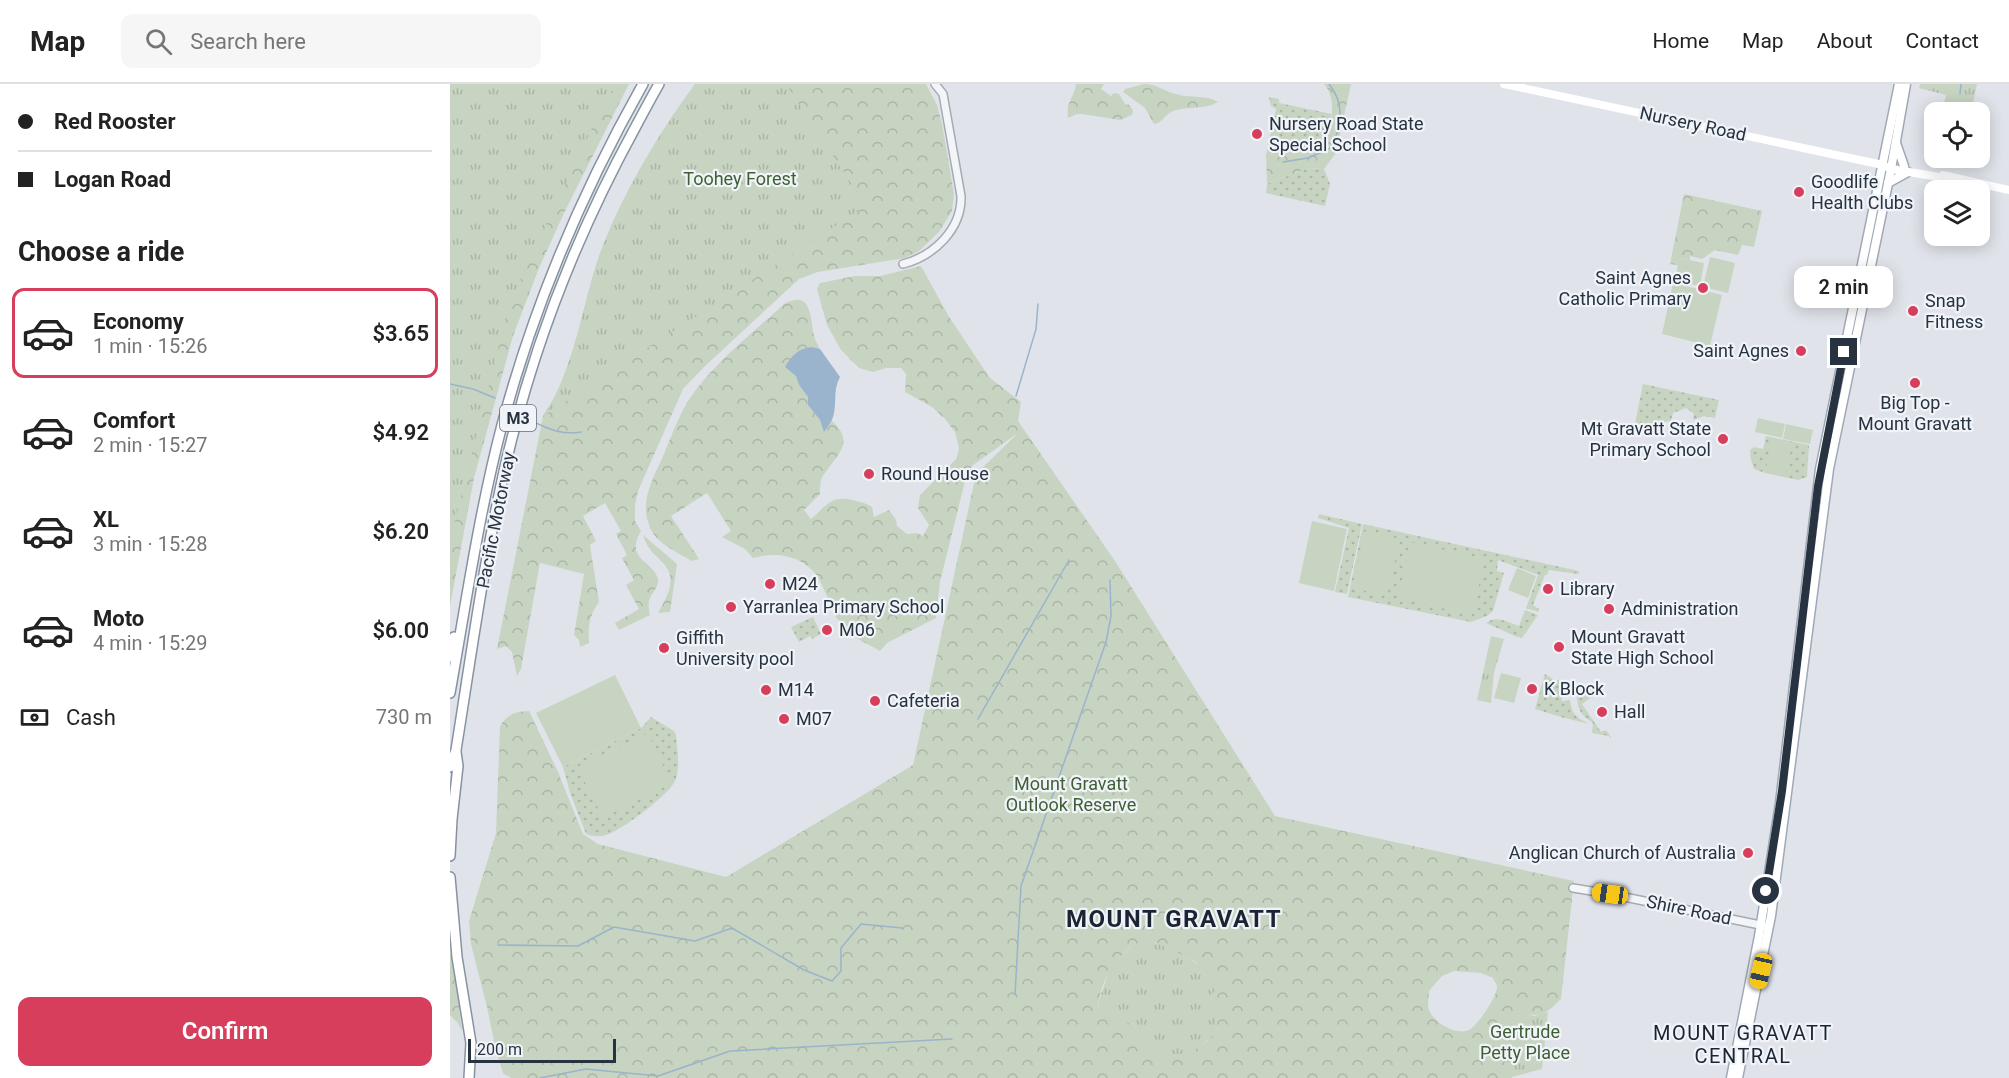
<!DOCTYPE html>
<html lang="en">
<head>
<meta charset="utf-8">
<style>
	body { margin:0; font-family:Roboto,sans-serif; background:#f6f6f6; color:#222; height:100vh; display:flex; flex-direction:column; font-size:22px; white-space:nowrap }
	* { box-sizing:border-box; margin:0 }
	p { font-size:20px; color:#767676 }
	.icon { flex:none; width:33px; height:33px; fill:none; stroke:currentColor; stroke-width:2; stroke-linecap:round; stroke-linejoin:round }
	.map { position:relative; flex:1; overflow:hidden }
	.panel { display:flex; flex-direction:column; background:#fff; width:450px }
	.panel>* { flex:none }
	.top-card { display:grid; align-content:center; height:132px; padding:0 18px; background:#fff }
	.fabs { position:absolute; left:1474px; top:18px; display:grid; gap:12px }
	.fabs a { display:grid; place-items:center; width:66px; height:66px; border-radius:12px; background:#fff; box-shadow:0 3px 15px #0003; font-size:30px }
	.scale { position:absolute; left:18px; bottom:15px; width:148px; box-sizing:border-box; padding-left:6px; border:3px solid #283342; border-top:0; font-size:16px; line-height:21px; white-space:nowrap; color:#283342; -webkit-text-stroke:4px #f0f3f7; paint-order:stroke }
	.end { position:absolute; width:27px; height:27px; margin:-14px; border:8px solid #283342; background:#fff; box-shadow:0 0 0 3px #fff }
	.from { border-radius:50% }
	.bubble { position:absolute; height:42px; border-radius:12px; background:#fff; box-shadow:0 3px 15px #0003; font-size:20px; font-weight:600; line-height:42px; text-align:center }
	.car { position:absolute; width:18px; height:36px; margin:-18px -9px; border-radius:8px; box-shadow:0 0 4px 2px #0007; background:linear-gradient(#f5c518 24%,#345 0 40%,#f5c518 0 76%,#345 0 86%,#f5c518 0) }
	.top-card b { display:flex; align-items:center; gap:21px; height:57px; font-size:22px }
	.top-card b+b { border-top:2px solid #e0e0e0 }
	.top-card i { width:15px; height:15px; background:#222 }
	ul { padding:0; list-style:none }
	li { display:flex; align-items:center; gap:18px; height:90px; margin:0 12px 9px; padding:0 6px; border:3px solid transparent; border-radius:12px }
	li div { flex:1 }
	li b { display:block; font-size:22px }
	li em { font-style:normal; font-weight:600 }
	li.selected { border-color:#d63e5c }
	li>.icon { width:54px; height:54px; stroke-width:1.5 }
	h2 { padding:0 18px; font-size:27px; line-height:72px }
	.pay { display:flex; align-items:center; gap:15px; height:66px; padding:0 18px; font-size:22px }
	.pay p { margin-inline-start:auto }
	.primary-button { display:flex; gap:12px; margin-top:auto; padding:12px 18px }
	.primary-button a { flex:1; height:69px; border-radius:12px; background:#d63e5c; color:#fff; font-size:24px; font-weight:600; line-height:69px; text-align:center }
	header { display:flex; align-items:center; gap:36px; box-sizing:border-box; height:84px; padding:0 30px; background:#fff; border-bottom:2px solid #e0e0e0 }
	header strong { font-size:28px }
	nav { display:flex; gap:33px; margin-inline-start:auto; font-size:21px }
	.search { width:420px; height:54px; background:#f6f6f6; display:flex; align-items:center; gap:15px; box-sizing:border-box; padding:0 21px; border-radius:12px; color:#767676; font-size:22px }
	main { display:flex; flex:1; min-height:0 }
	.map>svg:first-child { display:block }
	.grass { fill:url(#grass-dots) }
	.forest { fill:url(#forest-crowns); fill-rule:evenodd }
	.park { fill:url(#park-tufts) }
	.pitch { fill:#c7d4c1 }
	.water { fill:#99b4cc }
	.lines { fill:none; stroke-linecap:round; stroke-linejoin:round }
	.stream { stroke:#99b4cc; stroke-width:1.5 }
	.tertiary-casing { stroke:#a5abb4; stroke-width:10 }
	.primary-casing { stroke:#9fa9b6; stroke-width:11 }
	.motorway-casing { stroke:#8692a1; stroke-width:12 }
	.tertiary { stroke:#f3f5f8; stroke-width:7 }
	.secondary { stroke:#fff; stroke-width:8 }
	.primary { stroke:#fff; stroke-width:8 }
	.motorway { stroke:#fff; stroke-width:9 }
	.route { stroke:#283342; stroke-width:8 }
	.poi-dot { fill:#d63e5c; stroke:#f0f3f7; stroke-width:2 }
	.labels { text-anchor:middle; stroke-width:4.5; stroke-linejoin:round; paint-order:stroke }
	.shield { fill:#f0f3f7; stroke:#646d78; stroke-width:1.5 }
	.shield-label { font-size:16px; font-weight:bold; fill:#283342 }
	.poi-label { font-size:18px; fill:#283342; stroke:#f0f3f7; text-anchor:start }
	.street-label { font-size:18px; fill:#283342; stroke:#f0f3f7 }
	.park-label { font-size:18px; fill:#3e5f34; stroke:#f0f3f7 }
	.neighbourhood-label { font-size:20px; letter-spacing:1.5px; fill:#1a2433; stroke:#f0f3f7 }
	.district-label { font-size:24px; font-weight:bold; letter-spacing:1.5px; fill:#1a2433; stroke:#f0f3f7 }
</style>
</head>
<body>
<header>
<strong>Map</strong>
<div class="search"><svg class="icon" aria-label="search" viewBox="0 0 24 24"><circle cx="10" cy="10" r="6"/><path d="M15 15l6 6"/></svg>Search here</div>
<nav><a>Home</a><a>Map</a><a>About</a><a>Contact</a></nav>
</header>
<main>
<section class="panel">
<div class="top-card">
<b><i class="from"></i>Red Rooster</b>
<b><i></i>Logan Road</b>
</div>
<h2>Choose a ride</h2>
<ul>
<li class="selected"><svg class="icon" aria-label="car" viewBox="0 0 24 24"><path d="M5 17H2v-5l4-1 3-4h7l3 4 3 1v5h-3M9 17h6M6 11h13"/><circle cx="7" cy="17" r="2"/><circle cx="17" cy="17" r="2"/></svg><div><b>Economy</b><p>1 min · 15:26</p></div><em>$3.65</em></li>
<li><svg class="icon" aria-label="car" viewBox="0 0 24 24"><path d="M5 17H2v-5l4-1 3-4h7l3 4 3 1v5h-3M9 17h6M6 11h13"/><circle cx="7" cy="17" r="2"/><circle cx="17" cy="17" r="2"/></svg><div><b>Comfort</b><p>2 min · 15:27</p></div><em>$4.92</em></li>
<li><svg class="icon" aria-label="car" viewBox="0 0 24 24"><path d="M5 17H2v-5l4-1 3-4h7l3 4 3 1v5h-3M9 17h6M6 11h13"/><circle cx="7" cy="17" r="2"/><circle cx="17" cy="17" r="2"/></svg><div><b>XL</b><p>3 min · 15:28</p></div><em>$6.20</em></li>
<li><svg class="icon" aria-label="car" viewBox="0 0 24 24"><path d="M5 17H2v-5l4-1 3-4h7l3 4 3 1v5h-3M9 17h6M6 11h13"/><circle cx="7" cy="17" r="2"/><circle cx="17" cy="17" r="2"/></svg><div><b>Moto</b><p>4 min · 15:29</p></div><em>$6.00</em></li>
</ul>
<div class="pay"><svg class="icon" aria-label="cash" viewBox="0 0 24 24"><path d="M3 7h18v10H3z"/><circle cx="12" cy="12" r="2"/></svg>Cash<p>730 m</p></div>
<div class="primary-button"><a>Confirm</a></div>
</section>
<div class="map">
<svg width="1559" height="994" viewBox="0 0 1559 994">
	<defs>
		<pattern id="grass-dots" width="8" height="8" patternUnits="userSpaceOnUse" patternTransform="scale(1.5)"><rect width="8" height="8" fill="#c7d4c1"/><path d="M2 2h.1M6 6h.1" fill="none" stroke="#abb6a7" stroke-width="1.8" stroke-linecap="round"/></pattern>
		<pattern id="forest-crowns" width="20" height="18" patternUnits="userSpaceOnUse" patternTransform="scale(1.5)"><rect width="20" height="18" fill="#c7d4c1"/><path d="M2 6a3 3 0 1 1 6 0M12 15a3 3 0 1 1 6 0" fill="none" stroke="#abb6a7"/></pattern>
		<pattern id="park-tufts" width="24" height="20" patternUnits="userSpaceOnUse" patternTransform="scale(1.5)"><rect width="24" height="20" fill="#c7d4c1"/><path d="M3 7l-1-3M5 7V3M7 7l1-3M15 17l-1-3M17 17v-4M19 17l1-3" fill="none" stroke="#abb6a7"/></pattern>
	</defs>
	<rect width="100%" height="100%" fill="#e0e4ea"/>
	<!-- grass -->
	<g class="grass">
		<path d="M 819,13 L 829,15 L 829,19 L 882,30 C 873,67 850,68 816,71 L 826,25 L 821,22 Z"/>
		<path d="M 858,84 L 874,85 L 880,100 L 875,122 L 816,109 L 817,100 Z"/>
		<path d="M 1193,300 L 1269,316 L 1265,334 L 1254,332 L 1243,336 L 1244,330 L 1236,324 L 1223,329 L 1221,337 L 1203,339 L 1198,348 L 1184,345 Z"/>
		<path d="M 1316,352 L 1359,361 L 1357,393 L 1348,396 L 1315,389 L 1304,385 L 1301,376 L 1300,366 L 1304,363 L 1313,365 Z"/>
		<path d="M 869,430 L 912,440 L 897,510 L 885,508 L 899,444 L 868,434 Z"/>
		<path d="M 913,440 L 1129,487 L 1129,490 L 1099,486 L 1097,491 L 1095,491 L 1083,521 L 1089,525 L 1088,528 L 1076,524 L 1088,491 L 1048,476 L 1047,487 L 1054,489 L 1043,527 L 1037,532 L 1021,538 L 898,513 Z"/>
		<path d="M 1075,526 L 1088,531 L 1072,554 L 1067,553 L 1036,539 C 1047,531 1057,538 1069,542 Z"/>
		<path d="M 363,533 L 371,550 L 362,555 L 360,552 L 349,558 L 341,543 Z"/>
		<path d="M 1095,590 L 1104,596 L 1109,596 L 1112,617 L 1120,616 C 1122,631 1127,634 1140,640 C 1121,636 1103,631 1085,625 Z"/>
		<path d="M 1145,601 L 1150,607 L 1132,620 L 1151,648 L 1156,646 L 1161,653 L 1160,654 L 1159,652 L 1142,649 L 1143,639 C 1125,627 1130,623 1125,605 L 1130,612 Z"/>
		<path d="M 201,633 L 224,647 L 226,651 C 227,666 231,683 225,697 C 219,711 174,744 159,750 C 151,753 144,753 136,750 L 120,709 L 113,683 L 191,644 Z"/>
	</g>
	<!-- forest -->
	<g class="forest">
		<path d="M 0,0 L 179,0 L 115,127 L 89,184 L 63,252 L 24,394 L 0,522 Z"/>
		<path d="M 245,0 L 476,0 L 487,21 L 492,40 L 504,110 L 502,127 L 489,148 L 469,167 L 455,174 L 368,188 L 349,195 L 254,283 L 233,305 L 188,407 L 185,421 L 185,437 L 191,447 C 174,476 204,477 208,495 C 209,504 201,509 199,517 C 198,521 199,526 200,531 L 169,546 L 165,539 L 189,525 L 176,501 L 184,496 L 172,474 L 177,471 L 166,450 L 171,447 L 155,419 L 133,432 L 146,457 L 140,461 L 149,518 C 139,531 138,543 139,559 L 130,563 L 129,556 L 124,551 L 134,490 L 90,479 L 71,585 L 67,592 L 62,568 L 56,562 L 47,565 L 93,332 C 126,285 132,217 152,164 C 175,105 208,51 245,0 Z"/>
		<path d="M 626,0 L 654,0 L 651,5 L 661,12 L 664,9 L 669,10 L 675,20 L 680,21 L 683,27 L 682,31 L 670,36 L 632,30 L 627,30 L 618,34 C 616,17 624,14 626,0 Z"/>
		<path d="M 694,0 C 707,0 714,7 726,10 C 741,15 755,10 768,18 C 755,26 738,22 723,27 C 715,30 713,39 704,40 L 695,24 L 673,8 L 675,5 Z"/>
		<path d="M 874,0 L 901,0 L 886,69 L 874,85 L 858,84 L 817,100 L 816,71 C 844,69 883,63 882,26 C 882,16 881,8 874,0 Z"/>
		<path d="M 1234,110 L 1312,127 L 1304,163 L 1292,161 L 1288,171 L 1265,166 L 1252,175 L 1240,172 L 1240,176 L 1229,174 L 1228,181 L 1220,180 Z"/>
		<path d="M 471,182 L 498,231 L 539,293 L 571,318 L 568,337 L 665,477 L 825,732 L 1124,797 L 1111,915 C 1093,932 1092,934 1068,927 L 1062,994 L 61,994 L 53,989 L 46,967 L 37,923 L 21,860 L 19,837 L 46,749 L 50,642 C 58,630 64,628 79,627 L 108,688 L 133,750 L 148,760 L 276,793 L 463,681 L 526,390 L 568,349 L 523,381 L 517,389 L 490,498 L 486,534 L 437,559 L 430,567 C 419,560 404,555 395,545 C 382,530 378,512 369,495 C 355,472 327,467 303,474 L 295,465 L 272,453 L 281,447 L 257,409 L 221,432 L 249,475 L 242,477 C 225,467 203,458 198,438 C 191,417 202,396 211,377 C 221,354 230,326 245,307 C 270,274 304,248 334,220 C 362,205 360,233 364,252 C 365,256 368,261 370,265 L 362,263 L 346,292 L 349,301 L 358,313 L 358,321 L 370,336 L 374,347 L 382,337 C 409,361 381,375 371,396 C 370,400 370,405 370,410 L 354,426 L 361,435 C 377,421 381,411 403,416 C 410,418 416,419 422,423 L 424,433 L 439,426 L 446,436 L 447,442 L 457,450 L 467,449 L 473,452 L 479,441 L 468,424 L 470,411 L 507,374 L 509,364 L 505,348 L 495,335 L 482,323 L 455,308 L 456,290 L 451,284 L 436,284 L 423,288 L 409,284 L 391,266 L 377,241 L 367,205 L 370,199 L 405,192 L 430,192 ZM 705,858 L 746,878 L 766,904 L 761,912 L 764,925 L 765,943 L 758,957 L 736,970 L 710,970 L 691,952 L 682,939 L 671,939 L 648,925 C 649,899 664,878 682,861 ZM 1004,887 L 1031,889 L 1043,894 C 1044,897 1046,899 1047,902 C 1048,912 1027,942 1019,946 C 1006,952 983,938 979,926 C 977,921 979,912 979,907 L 992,892 Z"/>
		<path d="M 193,451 L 227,480 L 220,528 L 208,529 C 217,513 229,494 212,478 C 203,469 197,464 193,451 Z"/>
		<path d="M 0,870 L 3,870 L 12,947 L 8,939 L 0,931 Z"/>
	</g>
	<!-- park -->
	<g class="park">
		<path d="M 0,0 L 165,0 L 141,46 L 59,220 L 0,457 Z"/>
		<path d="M 245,0 L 336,0 L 416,122 L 93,332 C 126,285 132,217 152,164 C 175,105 208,51 245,0 Z"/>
		<path d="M 1470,0 L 1527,0 L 1521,28 L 1492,28 L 1496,11 L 1469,4 Z"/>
		<path d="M 1041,552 L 1054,555 L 1044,589 L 1041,619 L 1027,616 Z"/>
		<path d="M 698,856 C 713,861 769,884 766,904 C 765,907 763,909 761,912 L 765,925 L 765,943 L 762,953 L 748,964 L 736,970 L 710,970 L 705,969 L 689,959 L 691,952 L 682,939 L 666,939 L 656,935 L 648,925 L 649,916 L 660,884 L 682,861 Z"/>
		<path d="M 1069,926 L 1084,932 L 1098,928 L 1092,985 L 1062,993 C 1056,959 1053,958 1069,926 Z"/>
	</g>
	<!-- pitch -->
	<g class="pitch">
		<path d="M 1260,173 L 1285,179 L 1278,209 L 1253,203 Z"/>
		<path d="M 1229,174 L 1254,179 L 1250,202 L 1225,197 Z"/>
		<path d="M 1223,199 L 1272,211 L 1260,262 L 1212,250 Z"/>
		<path d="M 1308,334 L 1335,340 L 1332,354 L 1305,348 Z"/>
		<path d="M 1336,340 L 1363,346 L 1360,360 L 1333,355 Z"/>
		<path d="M 1323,354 L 1343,358 L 1335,392 L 1315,388 Z"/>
		<path d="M 862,437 L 897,445 L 884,507 L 849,499 Z"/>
		<path d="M 915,447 L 950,455 L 937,512 L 902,504 Z"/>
		<path d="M 960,458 L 1035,475 L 1022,531 L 948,514 Z"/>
		<path d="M 1067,484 L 1086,492 L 1078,514 L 1058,506 Z"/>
		<path d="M 1051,589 L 1071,594 L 1064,619 L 1044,614 Z"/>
		<path d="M 165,591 L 191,644 L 113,683 L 86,629 Z"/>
		<path d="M 198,649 L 221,699 L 153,734 L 127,683 Z"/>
	</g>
	<!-- water -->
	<path class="water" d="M 362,263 L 370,265 L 390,293 C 382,307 388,321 382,336 C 380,340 377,344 374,348 L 370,336 L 358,321 L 358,313 L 349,301 L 346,292 L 335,283 C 341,272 349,264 362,263 Z"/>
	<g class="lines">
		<!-- stream -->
		<g class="stream">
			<path d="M 1510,10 L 1511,0"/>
			<path d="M 833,78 L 858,74 L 883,63 C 890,39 896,21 879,0"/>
			<path d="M 0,300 L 23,305 L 45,314"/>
			<path d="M 566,312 L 586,245 L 588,220"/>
			<path d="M 86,339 C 101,346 113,351 131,348"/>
			<path d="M 528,635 L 619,476"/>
			<path d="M 48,861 L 128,862 L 164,843 L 245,857 L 282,844 L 354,886 L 382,897 L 391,887 L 391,864 L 411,840 L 452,844"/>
			<path d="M 565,911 L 571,802 L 656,558 L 661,532 L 660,496"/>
			<path d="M 90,994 L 136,985 L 208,992 L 280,967 L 502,955"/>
		</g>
		<!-- tertiary casing -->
		<g class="tertiary-casing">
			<g id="tertiary">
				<path d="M 453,180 C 484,172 512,145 511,112 L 493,10 L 485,0"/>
				<path d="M 1123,804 L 1160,810 L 1315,842"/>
			</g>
		</g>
		<!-- primary casing -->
		<g class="primary-casing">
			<g id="primary">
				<path d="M 1446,59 L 1454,82"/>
				<path d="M 1438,99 L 1458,88"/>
				<path d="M 1281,994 L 1309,852 L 1330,719 L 1370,385 L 1449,0"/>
				<path d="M 1288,994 L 1321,832 L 1379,385 L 1441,85 L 1456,0"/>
			</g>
		</g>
		<!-- motorway casing -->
		<g class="motorway-casing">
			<g id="motorway">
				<path d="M 0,573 L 4,553"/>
				<path d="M 0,609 C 16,519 29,429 52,341 C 84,221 132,108 193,0"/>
				<path d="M 0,683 L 6,666 C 21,572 34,477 55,383 C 82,265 127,150 185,44 C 193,29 201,14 209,0"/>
				<path d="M 0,772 L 2,735 L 8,682 L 6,668"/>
				<path d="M 0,793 L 7,873 L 21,959 L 19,994"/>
			</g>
		</g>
		<!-- tertiary -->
		<use href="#tertiary" class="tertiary"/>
		<!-- secondary -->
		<g class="secondary">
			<path d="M 1054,0 L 1433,81 L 1441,85 L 1489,93 L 1496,92"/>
			<path d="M 1493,91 L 1559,106"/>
		</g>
		<!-- primary -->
		<use href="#primary" class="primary"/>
		<!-- motorway -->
		<use href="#motorway" class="motorway"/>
	</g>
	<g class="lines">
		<!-- route -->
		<path class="route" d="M 1316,807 L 1332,707 L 1368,402 L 1394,268"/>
	</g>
	<!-- markers -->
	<g class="poi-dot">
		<circle cx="807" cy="50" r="6"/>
		<circle cx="1349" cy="108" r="6"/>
		<circle cx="1253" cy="204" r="6"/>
		<circle cx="1463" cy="227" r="6"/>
		<circle cx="1351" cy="267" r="6"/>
		<circle cx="1465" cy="299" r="6"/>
		<circle cx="1273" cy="355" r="6"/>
		<circle cx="419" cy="390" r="6"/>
		<circle cx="320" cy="500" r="6"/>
		<circle cx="1098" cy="505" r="6"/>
		<circle cx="281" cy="523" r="6"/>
		<circle cx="1159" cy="525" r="6"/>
		<circle cx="377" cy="546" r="6"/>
		<circle cx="1109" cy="563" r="6"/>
		<circle cx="214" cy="564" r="6"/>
		<circle cx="1082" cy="605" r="6"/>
		<circle cx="316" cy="606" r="6"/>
		<circle cx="425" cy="617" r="6"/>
		<circle cx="1152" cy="628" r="6"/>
		<circle cx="334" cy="635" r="6"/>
		<circle cx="1298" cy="769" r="6"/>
	</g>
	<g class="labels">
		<!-- shield labels -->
		<rect class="shield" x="50" y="321" width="36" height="26" rx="4.5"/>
		<g class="shield-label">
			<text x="68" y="340">M3</text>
		</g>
		<!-- poi labels -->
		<g class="poi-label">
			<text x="819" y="46">Nursery Road State<tspan x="819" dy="21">Special School</tspan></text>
			<text x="1361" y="104">Goodlife<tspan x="1361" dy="21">Health Clubs</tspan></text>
			<text x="1241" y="200" text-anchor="end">Saint Agnes<tspan x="1241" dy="21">Catholic Primary</tspan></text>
			<text x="1475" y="223">Snap<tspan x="1475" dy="21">Fitness</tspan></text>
			<text x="1339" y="273" text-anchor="end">Saint Agnes</text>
			<text x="1465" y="325" text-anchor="middle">Big Top -<tspan x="1465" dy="21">Mount Gravatt</tspan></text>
			<text x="1261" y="351" text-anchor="end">Mt Gravatt State<tspan x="1261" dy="21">Primary School</tspan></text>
			<text x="431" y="396">Round House</text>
			<text x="332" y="506">M24</text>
			<text x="1110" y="511">Library</text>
			<text x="293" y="529">Yarranlea Primary School</text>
			<text x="1171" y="531">Administration</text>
			<text x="389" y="552">M06</text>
			<text x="1121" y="559">Mount Gravatt<tspan x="1121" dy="21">State High School</tspan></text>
			<text x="226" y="560">Giffith<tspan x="226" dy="21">University pool</tspan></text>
			<text x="1094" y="611">K Block</text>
			<text x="328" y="612">M14</text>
			<text x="437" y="623">Cafeteria</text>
			<text x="1164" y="634">Hall</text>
			<text x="346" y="641">M07</text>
			<text x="1286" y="775" text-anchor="end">Anglican Church of Australia</text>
		</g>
		<!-- street labels -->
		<g class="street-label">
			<text transform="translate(1243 40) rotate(12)" y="6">Nursery Road</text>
			<text transform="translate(46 436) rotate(-79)" y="6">Pacific Motorway</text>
			<text transform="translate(1239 826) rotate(12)" y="6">Shire Road</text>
		</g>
		<!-- park labels -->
		<g class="park-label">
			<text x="290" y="101">Toohey Forest</text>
			<text x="621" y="706">Mount Gravatt<tspan x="621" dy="21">Outlook Reserve</tspan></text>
			<text x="1075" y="954">Gertrude<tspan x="1075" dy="21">Petty Place</tspan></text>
		</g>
		<!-- neighbourhood labels -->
		<g class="neighbourhood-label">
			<text x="1293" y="956">MOUNT GRAVATT<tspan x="1293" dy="23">CENTRAL</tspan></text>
		</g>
		<!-- district labels -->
		<g class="district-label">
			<text x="724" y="843">MOUNT GRAVATT</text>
		</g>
	</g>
</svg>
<div class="fabs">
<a><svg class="icon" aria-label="locate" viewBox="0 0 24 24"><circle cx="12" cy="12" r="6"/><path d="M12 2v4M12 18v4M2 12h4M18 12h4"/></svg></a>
<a><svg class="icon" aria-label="layers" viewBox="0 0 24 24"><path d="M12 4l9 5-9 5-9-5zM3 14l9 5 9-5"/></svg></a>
</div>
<div class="scale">200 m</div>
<i class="end from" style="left:1316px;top:807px"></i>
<i class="end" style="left:1394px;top:268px"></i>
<div class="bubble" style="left:1344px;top:182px;width:99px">2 min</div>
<i class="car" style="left:1160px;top:810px;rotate:278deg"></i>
<i class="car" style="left:1311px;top:887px;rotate:193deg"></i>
</div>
</main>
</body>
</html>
